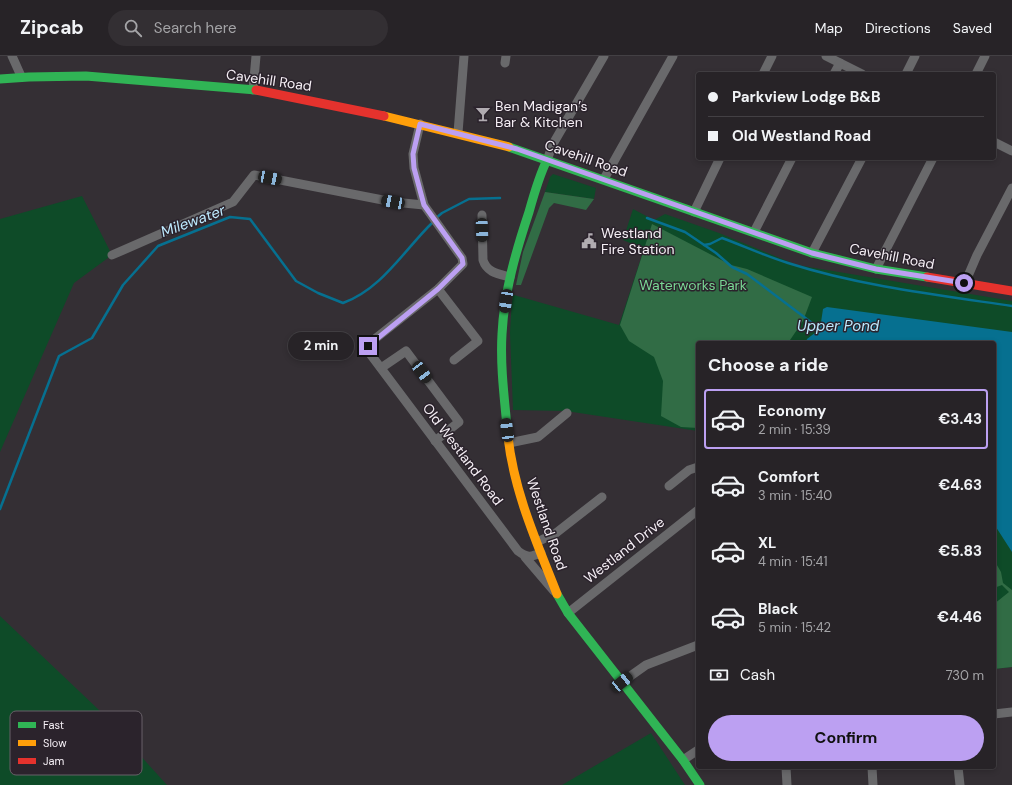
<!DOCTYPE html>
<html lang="en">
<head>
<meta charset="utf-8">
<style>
	body { margin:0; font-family:"DM Sans",sans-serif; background:#332f33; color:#f1f3f6; height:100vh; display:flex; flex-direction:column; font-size:15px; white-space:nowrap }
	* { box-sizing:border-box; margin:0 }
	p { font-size:13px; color:#a4a4a7 }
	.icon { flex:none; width:22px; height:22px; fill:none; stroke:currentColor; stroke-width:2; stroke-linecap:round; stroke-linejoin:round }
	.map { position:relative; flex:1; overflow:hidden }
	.details { position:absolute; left:696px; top:285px; width:300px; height:428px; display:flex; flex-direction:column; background:#272327; border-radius:4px; box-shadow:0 2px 6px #0003,0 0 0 1px #434044 }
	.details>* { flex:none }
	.hud { position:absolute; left:696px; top:16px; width:300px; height:88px; border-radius:4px; box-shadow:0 2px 6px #0003,0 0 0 1px #434044; display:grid; align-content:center; height:88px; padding:0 12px; background:#272327 }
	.end { position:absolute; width:18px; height:18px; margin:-9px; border:5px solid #bca0f2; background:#111; box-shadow:0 0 0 2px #111 }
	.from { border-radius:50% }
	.bubble { position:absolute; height:28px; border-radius:14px; background:#272327; box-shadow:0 2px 6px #0003,0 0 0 1px #434044; font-size:13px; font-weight:700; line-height:28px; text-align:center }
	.car { position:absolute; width:12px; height:24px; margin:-12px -6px; border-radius:5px; box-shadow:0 0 3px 1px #0007; background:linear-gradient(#222 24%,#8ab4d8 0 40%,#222 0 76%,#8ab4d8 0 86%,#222 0) }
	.hud b { display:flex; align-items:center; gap:14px; height:38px; font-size:15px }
	.hud b+b { border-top:1px solid #434044 }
	.hud i { width:10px; height:10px; background:#f1f3f6 }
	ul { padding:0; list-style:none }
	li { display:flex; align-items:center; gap:12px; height:60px; margin:0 8px 6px; padding:0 4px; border:2px solid transparent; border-radius:4px }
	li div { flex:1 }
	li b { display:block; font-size:15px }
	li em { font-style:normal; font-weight:700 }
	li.current { border-color:#bca0f2 }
	li>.icon { width:36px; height:36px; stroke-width:1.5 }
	h2 { padding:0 12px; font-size:18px; line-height:48px }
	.pay { display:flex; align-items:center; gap:10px; height:44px; padding:0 12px; font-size:15px }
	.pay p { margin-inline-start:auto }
	.cta { display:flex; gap:8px; margin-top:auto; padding:8px 12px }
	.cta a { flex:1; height:46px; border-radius:24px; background:#bca0f2; color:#111; font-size:16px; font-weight:700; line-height:46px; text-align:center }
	header { display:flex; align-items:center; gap:24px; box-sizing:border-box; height:56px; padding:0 20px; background:#272327; border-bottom:1px solid #434044 }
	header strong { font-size:19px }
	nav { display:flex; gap:22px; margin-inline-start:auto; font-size:14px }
	.search { width:280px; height:36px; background:#332f33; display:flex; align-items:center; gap:10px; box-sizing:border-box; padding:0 14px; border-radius:22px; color:#a4a4a7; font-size:15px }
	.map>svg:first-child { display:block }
	.green { fill:#0e4b28 }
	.forest { fill:#316c45 }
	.water { fill:#067090 }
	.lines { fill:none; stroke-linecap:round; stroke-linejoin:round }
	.stream { stroke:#067090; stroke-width:2.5 }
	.street { stroke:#69696b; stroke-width:9 }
	.fast { stroke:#30b455; stroke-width:9 }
	.slow { stroke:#ff9f0a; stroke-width:9 }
	.jam { stroke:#e5322d; stroke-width:9 }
	.route { stroke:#bca0f2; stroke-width:5 }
	.labels { text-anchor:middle; stroke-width:3; stroke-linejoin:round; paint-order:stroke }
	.street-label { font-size:14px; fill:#f5eff5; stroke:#2b232c }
	.poi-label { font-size:14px; fill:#f5eff5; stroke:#2b232c; text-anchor:start }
	.park-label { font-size:14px; fill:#79d794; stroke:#2b232c }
	.water-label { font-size:15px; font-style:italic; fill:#bde9fd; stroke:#2b232c }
	.key { fill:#2b232c; stroke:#686068; stroke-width:1 }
	.key-label { font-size:11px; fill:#f5eff5 }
</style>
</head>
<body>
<header>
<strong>Zipcab</strong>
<div class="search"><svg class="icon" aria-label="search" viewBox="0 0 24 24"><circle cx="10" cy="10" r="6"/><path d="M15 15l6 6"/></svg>Search here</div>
<nav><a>Map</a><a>Directions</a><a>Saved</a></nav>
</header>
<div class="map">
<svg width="1012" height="729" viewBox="0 0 1012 729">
	<rect width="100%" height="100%" fill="#342f34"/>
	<!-- green -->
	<g class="green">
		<path d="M 553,118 L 596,132 L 594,143 L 545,136 L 550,121 Z"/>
		<path d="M 82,140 L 112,199 L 74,227 L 0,396 L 0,163 Z"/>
		<path d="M 633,153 L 654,164 L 665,158 L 719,177 L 797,209 L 1012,245 L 1012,611 L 994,613 L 994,287 L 698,287 L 698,375 L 566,355 L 513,354 L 510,277 L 512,241 L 514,239 L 619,269 L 644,193 L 623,184 Z"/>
		<path d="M 0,560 L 99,654 L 167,729 L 0,729 Z"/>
		<path d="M 651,677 L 685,729 L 562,729 Z"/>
	</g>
	<!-- forest -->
	<g class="forest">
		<path d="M 545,136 L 594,143 L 586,154 L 554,147 L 549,152 L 521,229 L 516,229 L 523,196 Z"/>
		<path d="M 652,168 L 731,209 L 747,213 L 812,241 L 803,265 L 788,287 L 698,287 L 698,372 L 681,371 L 661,360 L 663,325 L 654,301 L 629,285 L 620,269 Z"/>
		<path d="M 994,504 L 1001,516 L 1003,527 L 1012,534 L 1012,611 L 994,613 L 994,548 L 1009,536 L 1002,529 L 994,532 Z"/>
	</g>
	<!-- water -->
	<path class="water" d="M 827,251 L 1012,276 L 1012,496 L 994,468 L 994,287 L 806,287 L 807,283 L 820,273 L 823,253 Z"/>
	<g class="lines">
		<!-- stream -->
		<g class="stream">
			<path d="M 436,162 L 442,157 L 469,143 L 500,142"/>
			<path d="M 647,162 L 685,176 L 716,197 L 732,211 L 747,218 L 820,273"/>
			<path d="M 704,189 L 710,188 L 722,182 C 744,190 765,200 788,207 C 860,230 937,239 1012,250"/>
			<path d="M 0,453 L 59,300 L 92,282 L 123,229 L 158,190 L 230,161 L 250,163 L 296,225 L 318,237 L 343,247 C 382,233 404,194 433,166"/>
		</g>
		<!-- street -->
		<g class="street">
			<path d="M 12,0 L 21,20"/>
			<path d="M 826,0 L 862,18"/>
			<path d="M 505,7 L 506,0"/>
			<path d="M 763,18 L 772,0"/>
			<path d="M 834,18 L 840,7"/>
			<path d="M 906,18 L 915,0"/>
			<path d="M 976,18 L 985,0"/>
			<path d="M 253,34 L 256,0"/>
			<path d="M 420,68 L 413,98 L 414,112 L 424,149 L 462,202 L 463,208 L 438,233 L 371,286 L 368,290 L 368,295 L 518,495 C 527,502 531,501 541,497"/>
			<path d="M 458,77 L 464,0"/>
			<path d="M 994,86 L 1012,95"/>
			<path d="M 547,104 L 553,88 L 604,0"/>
			<path d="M 604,123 L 673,0"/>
			<path d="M 694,156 L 720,102"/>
			<path d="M 482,159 L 483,204 C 487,217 499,218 510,221"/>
			<path d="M 754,176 L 792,102"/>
			<path d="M 812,197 L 862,102"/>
			<path d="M 112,199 L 233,146 L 254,119 L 393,146 L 424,149"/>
			<path d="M 876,213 L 933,102"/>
			<path d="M 965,227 L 977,199 L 1012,132"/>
			<path d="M 438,233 L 478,285 L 454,304"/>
			<path d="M 381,312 L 406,295 L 459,366 L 435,385"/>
			<path d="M 509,387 L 538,381 L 567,357"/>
			<path d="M 669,430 L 689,414 L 698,411"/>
			<path d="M 537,486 L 556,477 L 602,441"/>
			<path d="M 525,501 L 554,535"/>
			<path d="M 568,557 L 698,454"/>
			<path d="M 622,626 L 646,609 L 698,589"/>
			<path d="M 994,658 L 1012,656"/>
			<path d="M 683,704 L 698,694"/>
			<path d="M 786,711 L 787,729"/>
			<path d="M 872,711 L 873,729"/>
			<path d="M 958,711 L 960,729"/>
		</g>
		<!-- fast -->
		<g class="fast">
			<path d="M 0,23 L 29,21 L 86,20 L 256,34"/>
			<path d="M 509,91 L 812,197 L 876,213 L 927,221"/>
			<path d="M 508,381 C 505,347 500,312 502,278 C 504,236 516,195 529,156 C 534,138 539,120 547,104"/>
			<path d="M 557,538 L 568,557 L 683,704 L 700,729"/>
		</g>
		<!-- slow -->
		<g class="slow">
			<path d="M 384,60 L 509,91"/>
			<path d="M 508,381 C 514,436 537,487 557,538"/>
		</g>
		<!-- jam -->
		<g class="jam">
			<path d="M 256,34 L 384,60"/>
			<path d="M 927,221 L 1012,235"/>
		</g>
	</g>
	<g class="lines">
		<!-- route -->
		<path class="route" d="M 368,290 L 438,233 L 463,208 L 462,202 L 424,149 L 414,112 L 413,98 L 420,68 L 517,93 L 812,197 L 876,213 L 964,227"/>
	</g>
	<!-- icons -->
	<defs>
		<g id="bar-bare" transform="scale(1.2)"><path d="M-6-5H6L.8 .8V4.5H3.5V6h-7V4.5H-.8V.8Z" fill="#b1acb1" stroke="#2b232c" stroke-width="2.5" paint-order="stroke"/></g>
		<g id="civic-bare" transform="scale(1.2)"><path d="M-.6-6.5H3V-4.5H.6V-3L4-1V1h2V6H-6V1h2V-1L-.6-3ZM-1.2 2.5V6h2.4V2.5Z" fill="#b1acb1" stroke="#2b232c" stroke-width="2.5" paint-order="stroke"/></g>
	</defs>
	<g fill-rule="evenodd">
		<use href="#bar-bare" x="483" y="58"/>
		<use href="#civic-bare" x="589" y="185"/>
	</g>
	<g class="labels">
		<!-- street labels -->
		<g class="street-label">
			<text transform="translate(269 24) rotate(8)" y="5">Cavehill Road</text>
			<text transform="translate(586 102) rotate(19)" y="5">Cavehill Road</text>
			<text transform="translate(892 200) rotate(11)" y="5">Cavehill Road</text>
			<text transform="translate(463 398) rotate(53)" y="5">Old Westland Road</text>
			<text transform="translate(547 468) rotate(71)" y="5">Westland Road</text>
			<text transform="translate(624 494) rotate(-38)" y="5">Westland Drive</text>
		</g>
		<!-- poi labels -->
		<g class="poi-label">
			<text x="495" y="55">Ben Madigan’s<tspan x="495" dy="16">Bar &amp; Kitchen</tspan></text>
			<text x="601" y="182">Westland<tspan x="601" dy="16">Fire Station</tspan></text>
		</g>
		<!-- park labels -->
		<g class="park-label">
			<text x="693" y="234">Waterworks Park</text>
		</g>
		<!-- water labels -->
		<g class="water-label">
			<text transform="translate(193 165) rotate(-20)" y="5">Milewater</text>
			<text x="838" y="275">Upper Pond</text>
		</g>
	</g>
	<!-- legend -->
	<rect x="10" y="655" width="132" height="64" rx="6" class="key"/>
	<rect x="18" y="666" width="18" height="6" fill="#30b455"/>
	<rect x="18" y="684" width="18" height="6" fill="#ff9f0a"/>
	<rect x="18" y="702" width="18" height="6" fill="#e5322d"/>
	<g class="key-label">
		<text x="43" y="673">Fast</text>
		<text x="43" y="691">Slow</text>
		<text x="43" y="709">Jam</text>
	</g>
</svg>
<i class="end from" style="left:964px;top:227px"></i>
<i class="end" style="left:368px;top:290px"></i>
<div class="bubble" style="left:288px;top:276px;width:66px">2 min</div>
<i class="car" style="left:270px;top:122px;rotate:101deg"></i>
<i class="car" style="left:393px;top:146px;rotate:281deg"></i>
<i class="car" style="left:482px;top:174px;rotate:178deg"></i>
<i class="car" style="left:506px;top:245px;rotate:189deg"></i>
<i class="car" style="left:422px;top:316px;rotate:143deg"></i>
<i class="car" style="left:507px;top:374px;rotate:353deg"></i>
<i class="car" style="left:622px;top:626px;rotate:51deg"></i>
<div class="hud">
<b><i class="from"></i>Parkview Lodge B&amp;B</b>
<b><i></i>Old Westland Road</b>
</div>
<section class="details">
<h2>Choose a ride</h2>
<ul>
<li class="current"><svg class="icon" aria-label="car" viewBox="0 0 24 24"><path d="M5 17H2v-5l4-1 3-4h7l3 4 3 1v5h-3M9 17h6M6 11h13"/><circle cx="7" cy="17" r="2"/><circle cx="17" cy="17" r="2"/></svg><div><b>Economy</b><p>2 min · 15:39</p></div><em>€3.43</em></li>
<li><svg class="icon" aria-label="car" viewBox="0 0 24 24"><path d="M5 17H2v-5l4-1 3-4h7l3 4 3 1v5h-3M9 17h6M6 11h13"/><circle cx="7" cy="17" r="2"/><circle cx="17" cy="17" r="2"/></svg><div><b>Comfort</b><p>3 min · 15:40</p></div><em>€4.63</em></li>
<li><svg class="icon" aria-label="car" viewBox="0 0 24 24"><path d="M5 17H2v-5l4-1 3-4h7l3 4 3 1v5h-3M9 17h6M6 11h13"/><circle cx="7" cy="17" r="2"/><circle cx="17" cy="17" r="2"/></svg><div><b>XL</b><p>4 min · 15:41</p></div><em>€5.83</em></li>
<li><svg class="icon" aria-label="car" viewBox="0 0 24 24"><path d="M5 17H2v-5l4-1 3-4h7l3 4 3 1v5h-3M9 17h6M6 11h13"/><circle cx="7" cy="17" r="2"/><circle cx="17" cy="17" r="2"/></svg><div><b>Black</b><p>5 min · 15:42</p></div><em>€4.46</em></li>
</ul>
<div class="pay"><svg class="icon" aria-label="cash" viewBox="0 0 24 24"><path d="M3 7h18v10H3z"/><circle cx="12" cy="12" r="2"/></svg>Cash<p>730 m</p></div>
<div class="cta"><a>Confirm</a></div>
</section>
</div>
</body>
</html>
